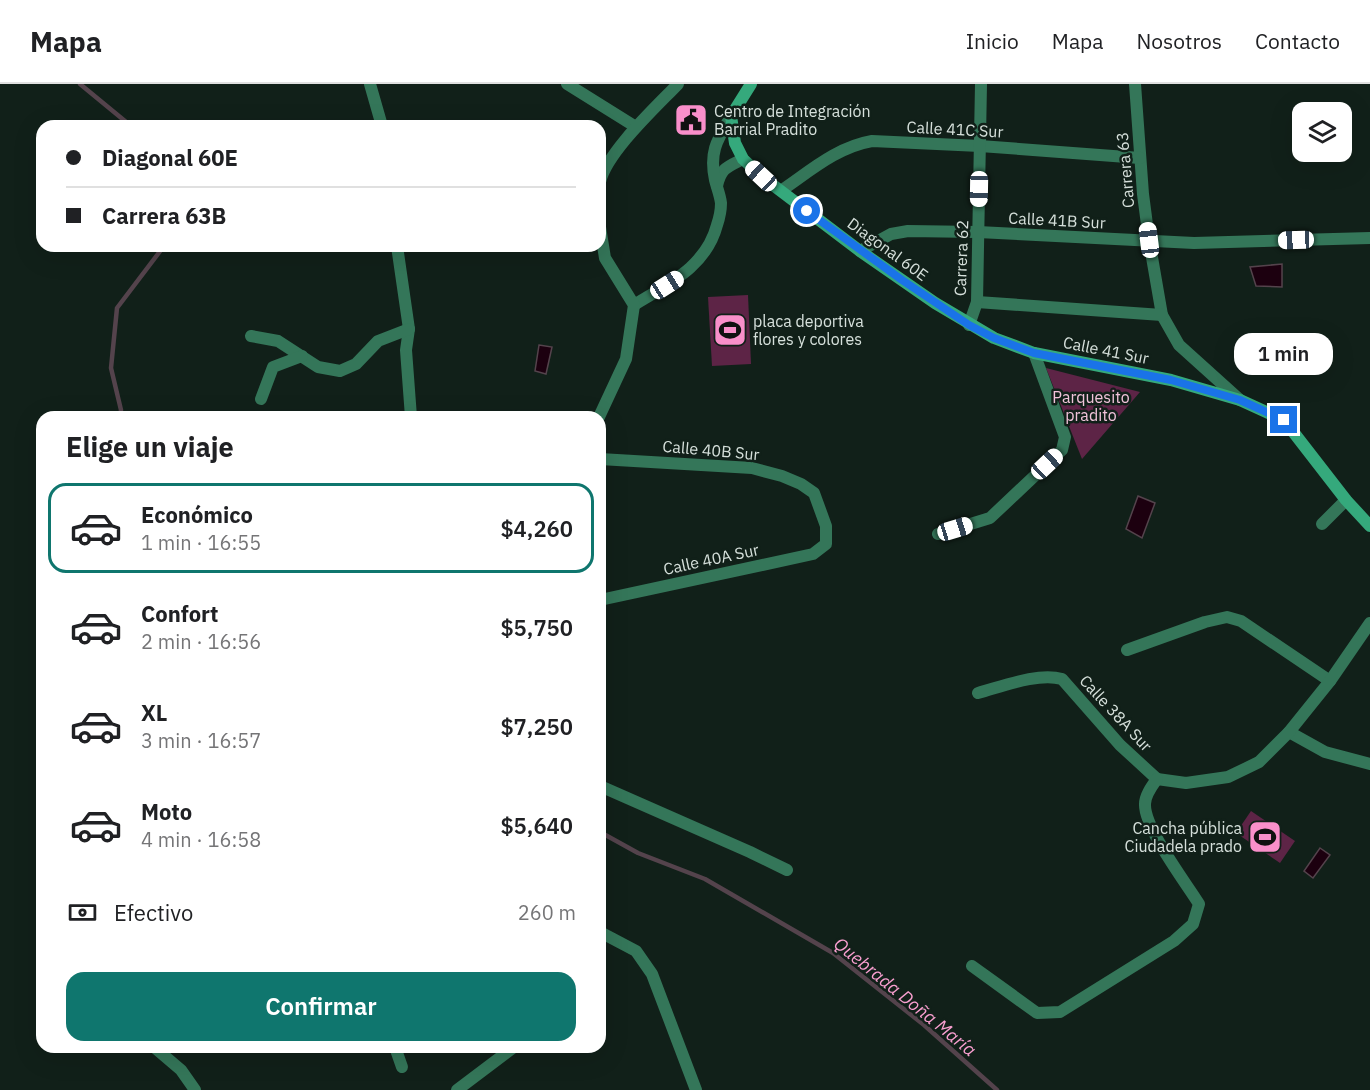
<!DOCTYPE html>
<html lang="es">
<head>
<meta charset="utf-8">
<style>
	body { margin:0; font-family:"IBM Plex Sans",sans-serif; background:#f6f6f6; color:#202124; height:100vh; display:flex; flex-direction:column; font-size:22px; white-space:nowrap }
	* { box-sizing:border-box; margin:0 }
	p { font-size:20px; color:#757577 }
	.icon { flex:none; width:33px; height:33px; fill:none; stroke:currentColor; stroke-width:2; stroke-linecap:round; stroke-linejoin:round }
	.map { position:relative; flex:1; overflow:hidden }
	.side { position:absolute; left:36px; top:327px; width:570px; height:642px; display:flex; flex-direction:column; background:#fff; border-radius:18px; box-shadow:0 6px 24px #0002 }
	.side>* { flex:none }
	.hud { position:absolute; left:36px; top:36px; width:570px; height:132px; border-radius:18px; box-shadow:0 6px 24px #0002; display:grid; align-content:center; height:132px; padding:0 30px; background:#fff }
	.tools { position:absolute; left:1292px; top:18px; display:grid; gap:12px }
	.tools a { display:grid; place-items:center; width:60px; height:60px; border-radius:12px; background:#fff; box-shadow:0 6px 24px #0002; font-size:30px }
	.end { position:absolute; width:27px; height:27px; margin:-14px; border:8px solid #1a73e8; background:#fff; box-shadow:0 0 0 3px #fff }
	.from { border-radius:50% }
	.bubble { position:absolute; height:42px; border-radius:18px; background:#fff; box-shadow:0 6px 24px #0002; font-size:20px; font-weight:600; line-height:42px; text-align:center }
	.car { position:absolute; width:18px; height:36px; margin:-18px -9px; border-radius:8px; box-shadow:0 0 4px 2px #0007; background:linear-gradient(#fff 24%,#345 0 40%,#fff 0 76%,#345 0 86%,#fff 0) }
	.hud b { display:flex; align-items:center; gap:21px; height:57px; font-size:22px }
	.hud b+b { border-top:2px solid #e0e0e0 }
	.hud i { width:15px; height:15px; background:#202124 }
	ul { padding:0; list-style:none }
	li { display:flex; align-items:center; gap:18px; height:90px; margin:0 12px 9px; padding:0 18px; border:3px solid transparent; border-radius:18px }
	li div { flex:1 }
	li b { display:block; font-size:22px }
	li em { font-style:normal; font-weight:600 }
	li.active { border-color:#0f766e }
	li>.icon { width:54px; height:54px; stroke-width:1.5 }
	h2 { padding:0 30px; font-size:27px; line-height:72px }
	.pay { display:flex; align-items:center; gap:15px; height:66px; padding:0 30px; font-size:22px }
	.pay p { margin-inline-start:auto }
	.cta { display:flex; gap:12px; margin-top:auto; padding:12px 30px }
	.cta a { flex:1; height:69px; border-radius:18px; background:#0f766e; color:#fff; font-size:24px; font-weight:600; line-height:69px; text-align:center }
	header { display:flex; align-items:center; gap:36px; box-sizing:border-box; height:84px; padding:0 30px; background:#fff; border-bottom:2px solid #e0e0e0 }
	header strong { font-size:28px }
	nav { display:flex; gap:33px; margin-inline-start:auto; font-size:21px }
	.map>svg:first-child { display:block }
	.green { fill:#5d2446 }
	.water { fill:#1c000f; stroke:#54434c; stroke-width:1.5 }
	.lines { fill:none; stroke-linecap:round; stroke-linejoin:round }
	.stream { stroke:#54434c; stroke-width:4.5 }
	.minor { stroke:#347659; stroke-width:12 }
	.secondary { stroke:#35a97c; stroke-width:12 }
	.route { stroke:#1a73e8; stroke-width:8 }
	.labels { text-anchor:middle; stroke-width:5; stroke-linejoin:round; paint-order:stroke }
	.poi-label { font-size:16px; fill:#d6e0db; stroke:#112019; text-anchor:start }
	.street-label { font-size:16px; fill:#d6e0db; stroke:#112019 }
	.park-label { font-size:16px; fill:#f1c3da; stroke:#112019 }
	.water-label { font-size:18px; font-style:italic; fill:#f99fd0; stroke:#112019 }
</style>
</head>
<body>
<header>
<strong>Mapa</strong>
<nav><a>Inicio</a><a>Mapa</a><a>Nosotros</a><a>Contacto</a></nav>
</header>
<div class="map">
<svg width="1370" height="1006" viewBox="0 0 1370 1006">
	<rect width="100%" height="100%" fill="#112019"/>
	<!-- green -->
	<g class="green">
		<path d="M 748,211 L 751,280 L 712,282 L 708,213 Z"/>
		<path d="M 1046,284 L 1140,308 L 1082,375 Z"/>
		<path d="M 1251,727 L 1295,757 L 1280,779 L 1236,749 Z"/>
	</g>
	<!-- water -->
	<g class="water">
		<path d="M 1282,180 L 1282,203 L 1256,202 L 1250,183 Z"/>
		<path d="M 539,261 L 552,263 L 546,290 L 535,287 Z"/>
		<path d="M 1138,412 L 1155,419 L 1142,454 L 1126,445 Z"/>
		<path d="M 1320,764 L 1330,771 L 1313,794 L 1304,787 Z"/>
	</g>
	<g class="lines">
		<!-- stream -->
		<g class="stream">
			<path d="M 80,0 L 131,42"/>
			<path d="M 120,333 L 121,326 L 111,284 L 117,224 L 164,162"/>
			<path d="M 600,748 L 638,769 L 705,795 L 833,869 L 924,941 L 997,1006"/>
		</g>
		<!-- minor -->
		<g class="minor">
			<path d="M 370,0 L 382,42"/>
			<path d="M 567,0 L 636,43"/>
			<path d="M 1135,0 L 1143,110 L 1149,156 L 1162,231 L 1179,261 L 1240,316"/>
			<path d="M 600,98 C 607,68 656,23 678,0"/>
			<path d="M 717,102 C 721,84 727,83 743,75"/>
			<path d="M 782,106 C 810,87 837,63 872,57 L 980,62 L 1140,74"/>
			<path d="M 397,162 L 409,245 L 406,266 L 411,333"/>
			<path d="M 860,167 L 891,150 L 908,147 L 978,148 L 1194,159 L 1370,154"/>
			<path d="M 977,218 L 1162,231"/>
			<path d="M 634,221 C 668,200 706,183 717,141 C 719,135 721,126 721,119 C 720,111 717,104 715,96 C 709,68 717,56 731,32"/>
			<path d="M 969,241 L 977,218 L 981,0"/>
			<path d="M 251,252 L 278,257 L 318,283 L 340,287 L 356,280 L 378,257 L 409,245"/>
			<path d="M 261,315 L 273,283 L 302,272"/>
			<path d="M 599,333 L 626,275 L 634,221 L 605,174 L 600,143"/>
			<path d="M 600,375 L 752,384 L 782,392 L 801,400 L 814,409 L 826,442 L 826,460 L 813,470 L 600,516"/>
			<path d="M 1322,440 L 1346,416"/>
			<path d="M 938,450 L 990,434 L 1062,366 L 1065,353 L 1034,269"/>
			<path d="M 1127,566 L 1205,538 L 1227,533 L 1241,537 L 1330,597"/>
			<path d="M 978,609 C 1001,603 1038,588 1062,595 L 1120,661 L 1157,695"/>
			<path d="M 1289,648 L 1325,668 L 1370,680"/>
			<path d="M 1157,695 L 1186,699 L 1228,693 L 1259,678 L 1289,648 L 1330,597 L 1370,539"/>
			<path d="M 600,702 L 750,768 L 787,786"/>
			<path d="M 600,848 L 636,867 L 652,890 L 696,1006"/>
			<path d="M 972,882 L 1037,929 L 1060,928 L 1174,857 L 1193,840 L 1199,820 C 1186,799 1144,744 1145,720 C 1145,711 1152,702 1157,695"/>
			<path d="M 154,963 L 181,986 L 195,1006"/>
			<path d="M 395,963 L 402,983"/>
			<path d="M 457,1006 L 514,963"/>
		</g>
		<!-- secondary -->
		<path class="secondary" d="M 751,0 L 731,32 L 735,59 L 743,75 L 761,92 L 860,167 L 935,219 L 994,254 L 1034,269 L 1171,296 L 1240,316 L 1284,336 L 1346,416 L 1370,442"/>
	</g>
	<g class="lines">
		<!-- route -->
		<path class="route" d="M 807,127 L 902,196 L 969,241 L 994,254 L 1034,269 L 1171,296 L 1240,316 L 1284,336"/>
	</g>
	<!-- icons -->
	<defs>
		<g id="civic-square" transform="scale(1.725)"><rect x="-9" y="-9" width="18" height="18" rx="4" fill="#f98fca" stroke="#112019"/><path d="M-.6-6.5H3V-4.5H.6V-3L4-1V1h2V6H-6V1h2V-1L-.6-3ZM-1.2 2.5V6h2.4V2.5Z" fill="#111"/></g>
		<g id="stadium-square" transform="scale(1.725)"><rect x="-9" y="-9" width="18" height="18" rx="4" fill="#f98fca" stroke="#112019"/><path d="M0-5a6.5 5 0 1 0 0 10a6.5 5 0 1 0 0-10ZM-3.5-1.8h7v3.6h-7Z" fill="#111"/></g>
	</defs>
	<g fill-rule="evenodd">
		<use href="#civic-square" x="691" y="36"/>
		<use href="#stadium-square" x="730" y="246"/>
		<use href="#stadium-square" x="1265" y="753"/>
	</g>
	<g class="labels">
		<!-- poi labels -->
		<g class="poi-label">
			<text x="714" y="33">Centro de Integración<tspan x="714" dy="18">Barrial Pradito</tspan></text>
			<text x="753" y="243">placa deportiva<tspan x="753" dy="18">flores y colores</tspan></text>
			<text x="1242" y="750" text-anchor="end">Cancha pública<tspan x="1242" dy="18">Ciudadela prado</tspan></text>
		</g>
		<!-- street labels -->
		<g class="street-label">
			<text transform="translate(955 45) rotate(3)" y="6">Calle 41C Sur</text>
			<text transform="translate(1125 86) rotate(-95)" y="6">Carrera 63</text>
			<text transform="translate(1057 136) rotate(3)" y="6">Calle 41B Sur</text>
			<text transform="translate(888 165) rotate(36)" y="6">Diagonal 60E</text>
			<text transform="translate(961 174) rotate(-88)" y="6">Carrera 62</text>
			<text transform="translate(1106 266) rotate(11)" y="6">Calle 41 Sur</text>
			<text transform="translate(711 366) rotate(5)" y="6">Calle 40B Sur</text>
			<text transform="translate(711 475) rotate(-12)" y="6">Calle 40A Sur</text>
			<text transform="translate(1116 629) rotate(47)" y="6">Calle 38A Sur</text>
		</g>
		<!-- park labels -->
		<g class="park-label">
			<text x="1091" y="319">Parquesito<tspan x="1091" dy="18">pradito</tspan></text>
		</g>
		<!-- water labels -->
		<g class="water-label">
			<text transform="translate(905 913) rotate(39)" y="6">Quebrada Doña María</text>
		</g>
	</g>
</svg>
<div class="tools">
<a><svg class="icon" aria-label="layers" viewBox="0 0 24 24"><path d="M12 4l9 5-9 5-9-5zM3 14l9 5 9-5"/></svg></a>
</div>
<i class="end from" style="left:807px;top:127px"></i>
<i class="end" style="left:1284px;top:336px"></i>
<div class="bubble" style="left:1234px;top:249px;width:99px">1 min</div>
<i class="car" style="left:761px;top:92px;rotate:313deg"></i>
<i class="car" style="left:979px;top:105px;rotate:181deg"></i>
<i class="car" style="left:1149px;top:156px;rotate:353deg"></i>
<i class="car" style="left:1296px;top:156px;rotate:268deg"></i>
<i class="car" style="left:667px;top:201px;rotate:58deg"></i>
<i class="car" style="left:1047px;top:380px;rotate:47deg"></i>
<i class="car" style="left:955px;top:445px;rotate:73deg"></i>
<div class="hud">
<b><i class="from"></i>Diagonal 60E</b>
<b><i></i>Carrera 63B</b>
</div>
<section class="side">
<h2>Elige un viaje</h2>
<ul>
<li class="active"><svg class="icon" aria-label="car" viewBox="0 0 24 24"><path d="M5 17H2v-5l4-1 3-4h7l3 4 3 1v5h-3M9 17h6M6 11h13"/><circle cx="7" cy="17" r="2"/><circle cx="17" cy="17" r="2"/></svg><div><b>Económico</b><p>1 min · 16:55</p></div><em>$4,260</em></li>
<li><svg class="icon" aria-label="car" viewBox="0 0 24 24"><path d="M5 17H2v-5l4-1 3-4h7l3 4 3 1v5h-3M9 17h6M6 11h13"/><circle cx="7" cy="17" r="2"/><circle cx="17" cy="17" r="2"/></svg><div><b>Confort</b><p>2 min · 16:56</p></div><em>$5,750</em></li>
<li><svg class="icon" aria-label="car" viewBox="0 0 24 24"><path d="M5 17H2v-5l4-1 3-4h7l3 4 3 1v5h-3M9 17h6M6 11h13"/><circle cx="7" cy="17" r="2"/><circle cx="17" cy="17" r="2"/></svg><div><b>XL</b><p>3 min · 16:57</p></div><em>$7,250</em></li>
<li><svg class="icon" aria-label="car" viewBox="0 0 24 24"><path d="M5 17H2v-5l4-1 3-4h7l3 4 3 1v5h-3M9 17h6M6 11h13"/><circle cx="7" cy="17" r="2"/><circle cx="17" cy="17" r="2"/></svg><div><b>Moto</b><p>4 min · 16:58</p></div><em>$5,640</em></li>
</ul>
<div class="pay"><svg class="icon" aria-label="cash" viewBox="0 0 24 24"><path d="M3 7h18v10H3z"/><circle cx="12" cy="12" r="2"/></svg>Efectivo<p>260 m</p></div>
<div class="cta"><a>Confirmar</a></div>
</section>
</div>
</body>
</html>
